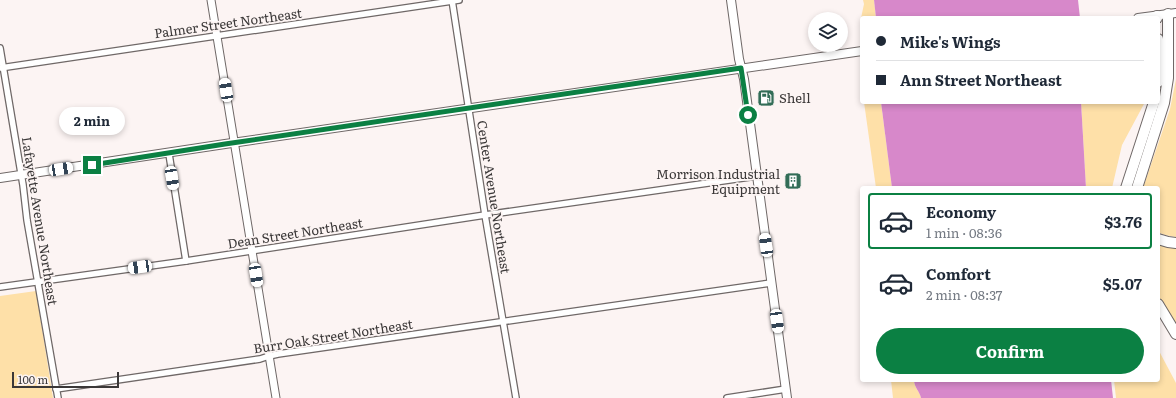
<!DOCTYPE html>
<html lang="en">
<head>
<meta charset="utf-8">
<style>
	body { margin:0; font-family:Literata,serif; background:#f6f6f7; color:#1f2937; height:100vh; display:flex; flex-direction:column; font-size:15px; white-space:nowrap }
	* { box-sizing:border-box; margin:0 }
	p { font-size:13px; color:#747a83 }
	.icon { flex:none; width:22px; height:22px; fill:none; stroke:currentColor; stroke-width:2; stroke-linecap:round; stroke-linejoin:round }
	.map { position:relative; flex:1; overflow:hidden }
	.side { position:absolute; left:860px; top:186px; width:300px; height:196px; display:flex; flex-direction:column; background:#fff; border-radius:4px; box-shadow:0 2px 6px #0003 }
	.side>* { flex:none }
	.top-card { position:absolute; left:860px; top:16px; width:300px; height:88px; border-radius:4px; box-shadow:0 2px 6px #0003; display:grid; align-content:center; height:88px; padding:0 16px; background:#fff }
	.fabs { position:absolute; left:808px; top:12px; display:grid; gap:8px }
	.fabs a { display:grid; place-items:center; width:40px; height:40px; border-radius:50%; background:#fff; box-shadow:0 2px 6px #0003; font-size:20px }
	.scale { position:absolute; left:12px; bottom:10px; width:107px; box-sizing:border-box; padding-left:4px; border:2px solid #3b3838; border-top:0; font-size:11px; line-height:14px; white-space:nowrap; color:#3b3838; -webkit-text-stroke:3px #fcf4f3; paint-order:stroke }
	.end { position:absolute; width:18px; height:18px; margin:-9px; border:5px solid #0b8043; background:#fff; box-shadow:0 0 0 2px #fff }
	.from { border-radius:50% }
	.bubble { position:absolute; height:28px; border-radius:14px; background:#fff; box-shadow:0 2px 6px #0003; font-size:13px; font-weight:700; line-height:28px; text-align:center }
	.car { position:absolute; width:12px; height:24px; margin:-12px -6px; border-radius:5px; box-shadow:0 0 3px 1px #0007; background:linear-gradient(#fff 24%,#345 0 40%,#fff 0 76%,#345 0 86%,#fff 0) }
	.top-card b { display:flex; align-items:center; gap:14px; height:38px; font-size:15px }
	.top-card b+b { border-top:1px solid #e0e1e3 }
	.top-card i { width:10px; height:10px; background:#1f2937 }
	ul { padding:7px 0 0; list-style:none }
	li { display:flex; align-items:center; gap:12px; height:56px; margin:0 8px 6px; padding:0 8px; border:2px solid transparent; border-radius:4px }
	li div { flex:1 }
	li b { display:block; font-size:15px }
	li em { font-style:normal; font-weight:700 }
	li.current { border-color:#0b8043 }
	li>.icon { width:36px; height:36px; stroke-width:1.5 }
	.primary-button { display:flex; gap:8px; margin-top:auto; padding:8px 16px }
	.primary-button a { flex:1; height:46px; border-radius:24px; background:#0b8043; color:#fff; font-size:16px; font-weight:700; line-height:46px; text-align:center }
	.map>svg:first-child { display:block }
	.green { fill:#fee0a8 }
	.water { fill:#d788ca }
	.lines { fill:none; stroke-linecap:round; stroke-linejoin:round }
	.minor-casing { stroke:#6f6867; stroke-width:8 }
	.tertiary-casing { stroke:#6f6867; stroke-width:9 }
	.secondary-casing { stroke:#6f6867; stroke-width:10 }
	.motorway-casing { stroke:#6f6867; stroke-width:12 }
	.minor { stroke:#fff; stroke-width:5.5 }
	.tertiary { stroke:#fff; stroke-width:7 }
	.secondary { stroke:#fff; stroke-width:8 }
	.motorway { stroke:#fff; stroke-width:10 }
	.route { stroke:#0b8043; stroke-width:5 }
	.labels { text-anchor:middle; stroke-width:3.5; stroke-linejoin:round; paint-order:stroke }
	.street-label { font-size:13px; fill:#3b3838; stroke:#fcf4f3 }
	.poi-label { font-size:13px; fill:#3b3838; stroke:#fcf4f3; text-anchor:start }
</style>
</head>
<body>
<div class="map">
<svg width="1176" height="398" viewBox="0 0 1176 398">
	<rect width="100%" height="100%" fill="#fcf4f3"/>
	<!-- green -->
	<g class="green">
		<path d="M 863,0 L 874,0 L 876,18 L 862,18 L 862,41 L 861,41 L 861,18 L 864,4 Z"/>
		<path d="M 1176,79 L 1176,237 C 1169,236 1164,235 1158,232 L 1158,188 L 1143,188 L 1170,109 Z"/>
		<path d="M 864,102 L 881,102 L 892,188 L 876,188 Z"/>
		<path d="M 1081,102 L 1145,102 L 1122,145 L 1112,188 L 1086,188 Z"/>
		<path d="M 1158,244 L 1176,247 L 1176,326 L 1158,296 Z"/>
		<path d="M 36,291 L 53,398 L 0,398 L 0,296 Z"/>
		<path d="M 1158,349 L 1176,383 L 1176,398 L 1116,398 L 1114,380 L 1158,380 Z"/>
		<path d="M 891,380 L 914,380 C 914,387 920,392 921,398 L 893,398 Z"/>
	</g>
	<!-- water -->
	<g class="water">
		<path d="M 874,0 L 1078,0 L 1080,18 L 876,18 Z"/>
		<path d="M 881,102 L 1081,102 L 1086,188 L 892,188 Z"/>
		<path d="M 914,380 L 1111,380 L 1113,398 L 921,398 C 920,392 914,387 914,380 Z"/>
	</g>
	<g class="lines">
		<!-- minor casing -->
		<g class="minor-casing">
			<g id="minor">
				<path d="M 452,0 L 485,215 L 516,398"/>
				<path d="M 0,48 L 23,185 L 27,220 L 58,398"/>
				<path d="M 0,68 L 459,0"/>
				<path d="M 169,154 L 186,261"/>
				<path d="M 0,287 L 186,261 L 485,215 L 757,176"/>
				<path d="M 56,389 L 260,359 L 269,356 L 278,354 L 771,283"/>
				<path d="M 727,398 L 786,389"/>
			</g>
		</g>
		<!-- tertiary casing -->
		<g class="tertiary-casing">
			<path id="tertiary" d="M 211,0 L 276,398"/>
		</g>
		<!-- secondary casing -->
		<g class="secondary-casing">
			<g id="secondary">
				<path d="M 731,0 L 739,59 L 744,79 L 787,398"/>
				<path d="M 1138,18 L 1176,13"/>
				<path d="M 0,178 L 225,144 L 862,51"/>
			</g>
		</g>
		<!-- motorway casing -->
		<g class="motorway-casing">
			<g id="motorway">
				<path d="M 1157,16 L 1157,18"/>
				<path d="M 1158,39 L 1159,56 L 1158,82"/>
				<path d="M 1126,188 L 1154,102"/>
				<path d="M 1137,188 L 1164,103 L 1168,78 L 1168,14"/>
				<path d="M 1158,239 L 1168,242 L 1176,243"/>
				<path d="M 1158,304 L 1176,334"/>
			</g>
		</g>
		<!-- minor -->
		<use href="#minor" class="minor"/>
		<!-- tertiary -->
		<use href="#tertiary" class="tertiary"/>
		<!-- secondary -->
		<use href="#secondary" class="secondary"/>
		<!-- motorway -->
		<use href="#motorway" class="motorway"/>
	</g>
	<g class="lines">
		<!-- route -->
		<path class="route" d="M 92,165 L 225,144 L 741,68 L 748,115"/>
	</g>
	<!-- icons -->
	<defs>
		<g id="fuel-square" transform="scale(0.9)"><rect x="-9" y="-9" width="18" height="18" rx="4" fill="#326d57" stroke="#fcf4f3"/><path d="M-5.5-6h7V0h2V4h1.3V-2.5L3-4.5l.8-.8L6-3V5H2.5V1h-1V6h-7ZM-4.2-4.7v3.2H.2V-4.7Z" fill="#fff"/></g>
		<g id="building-square" transform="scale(0.9)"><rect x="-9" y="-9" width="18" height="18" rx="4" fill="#326d57" stroke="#fcf4f3"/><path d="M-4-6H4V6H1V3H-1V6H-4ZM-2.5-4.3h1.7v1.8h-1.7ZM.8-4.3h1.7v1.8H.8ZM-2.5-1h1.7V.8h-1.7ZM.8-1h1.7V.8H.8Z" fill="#fff"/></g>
	</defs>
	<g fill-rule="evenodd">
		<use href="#fuel-square" x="766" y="98"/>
		<use href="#building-square" x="793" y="181"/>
	</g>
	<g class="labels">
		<!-- street labels -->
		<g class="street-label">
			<text transform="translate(228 23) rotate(-8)" y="5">Palmer Street Northeast</text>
			<text transform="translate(494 197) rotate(81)" y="5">Center Avenue Northeast</text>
			<text transform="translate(40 221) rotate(81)" y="5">Lafayette Avenue Northeast</text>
			<text transform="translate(295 233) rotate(-9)" y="5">Dean Street Northeast</text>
			<text transform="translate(333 336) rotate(-9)" y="5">Burr Oak Street Northeast</text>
		</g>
		<!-- poi labels -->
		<g class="poi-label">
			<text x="779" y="103">Shell</text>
			<text x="780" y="179" text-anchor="end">Morrison Industrial<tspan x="780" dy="15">Equipment</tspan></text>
		</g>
	</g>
</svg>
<div class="fabs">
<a><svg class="icon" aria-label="layers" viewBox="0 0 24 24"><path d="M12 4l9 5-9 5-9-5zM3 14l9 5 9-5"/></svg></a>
</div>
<div class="scale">100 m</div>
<i class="end from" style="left:748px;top:115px"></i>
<i class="end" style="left:92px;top:165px"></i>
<div class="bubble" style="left:59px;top:107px;width:66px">2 min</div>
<i class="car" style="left:226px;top:90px;rotate:351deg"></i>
<i class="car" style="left:61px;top:169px;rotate:81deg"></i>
<i class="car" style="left:172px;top:178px;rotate:171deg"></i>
<i class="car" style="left:766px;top:245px;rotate:352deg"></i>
<i class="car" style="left:140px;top:267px;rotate:262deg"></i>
<i class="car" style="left:256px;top:275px;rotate:171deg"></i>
<i class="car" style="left:777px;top:321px;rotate:172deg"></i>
<div class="top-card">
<b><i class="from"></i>Mike's Wings</b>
<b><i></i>Ann Street Northeast</b>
</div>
<section class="side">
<ul>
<li class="current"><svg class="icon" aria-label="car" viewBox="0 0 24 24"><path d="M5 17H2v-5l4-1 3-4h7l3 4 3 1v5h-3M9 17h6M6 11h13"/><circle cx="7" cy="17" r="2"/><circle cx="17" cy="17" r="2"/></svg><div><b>Economy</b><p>1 min · 08:36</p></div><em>$3.76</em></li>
<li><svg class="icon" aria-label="car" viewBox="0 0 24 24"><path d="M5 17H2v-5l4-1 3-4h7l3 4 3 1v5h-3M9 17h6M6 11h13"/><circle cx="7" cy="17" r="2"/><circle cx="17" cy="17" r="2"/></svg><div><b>Comfort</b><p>2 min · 08:37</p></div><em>$5.07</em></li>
</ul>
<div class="primary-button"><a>Confirm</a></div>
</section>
</div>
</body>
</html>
